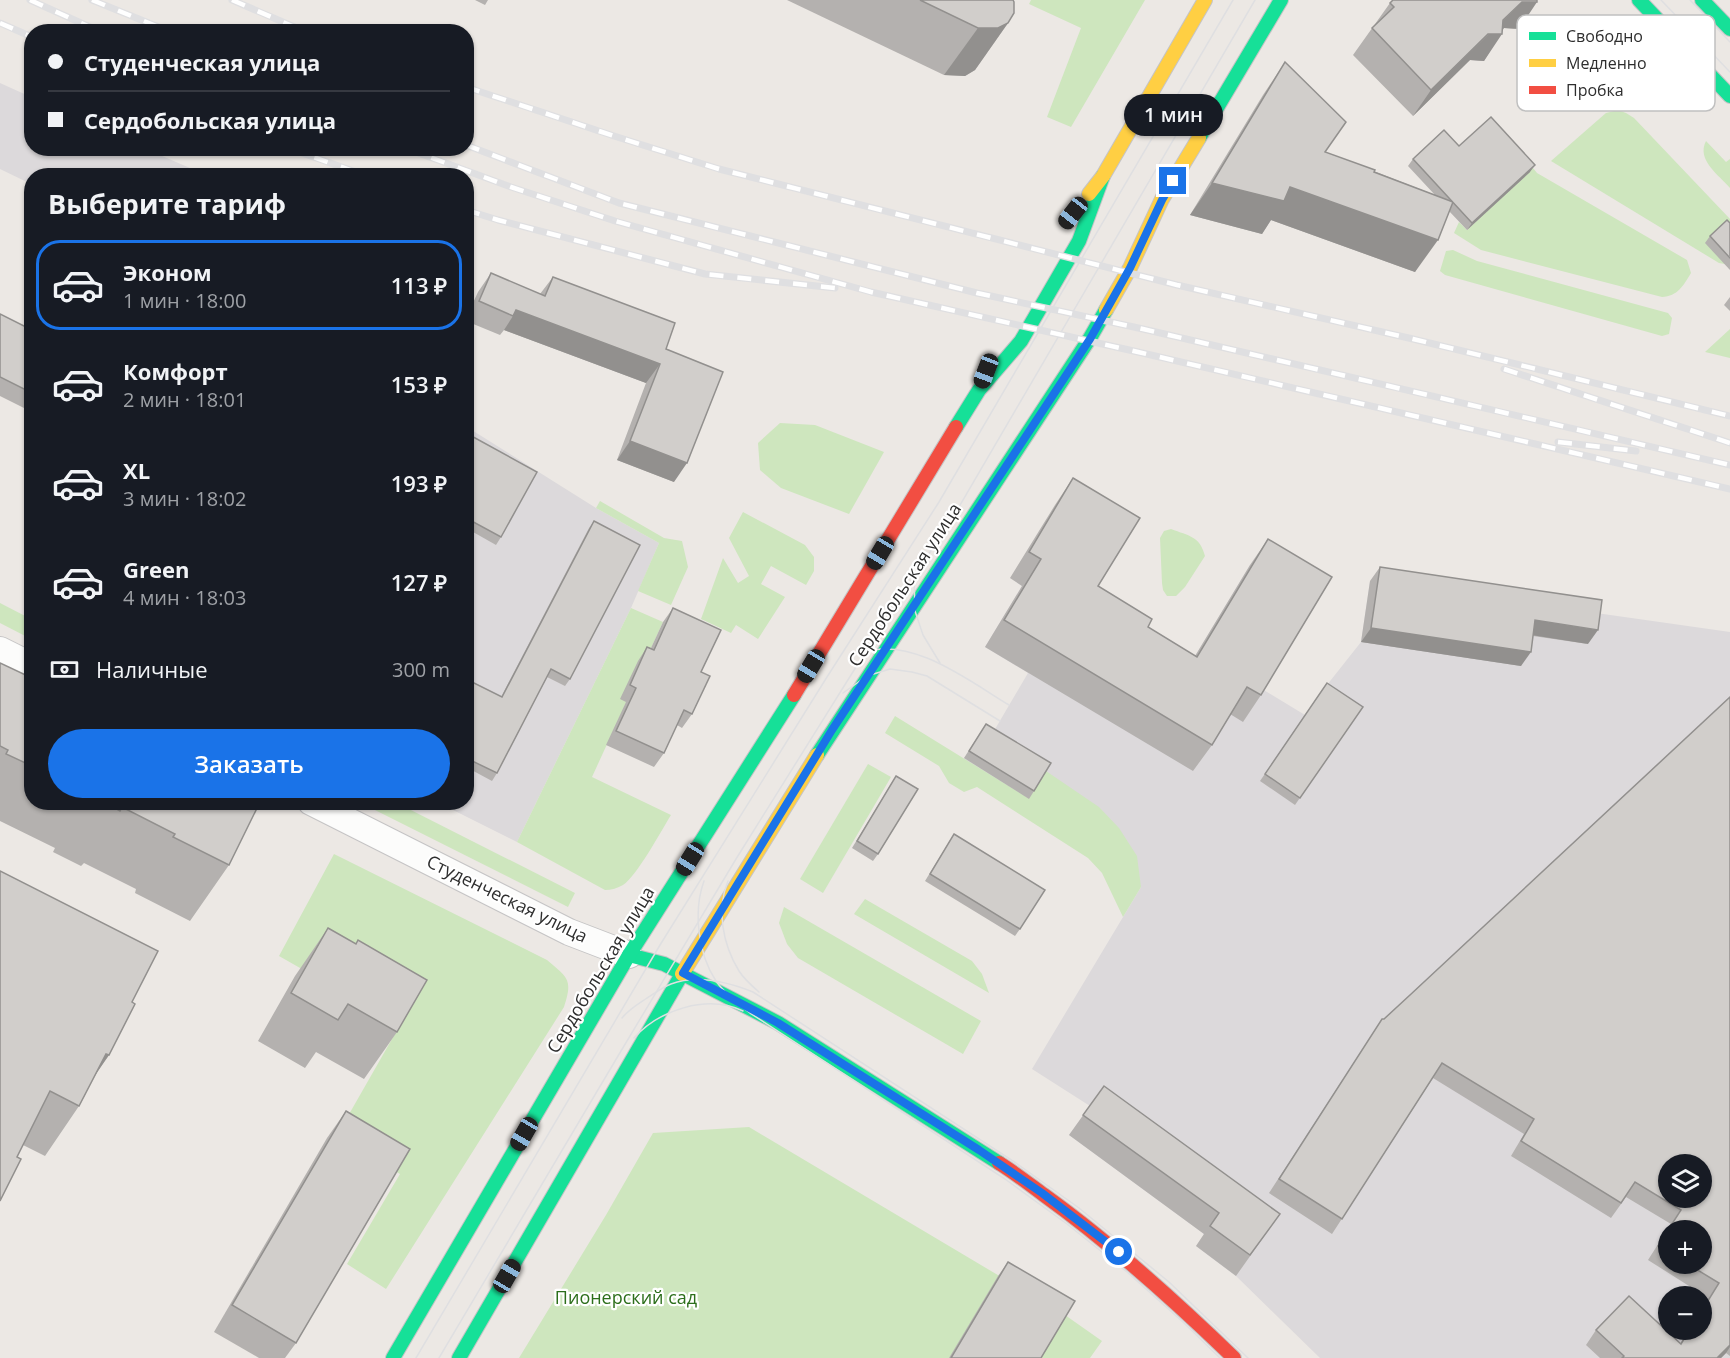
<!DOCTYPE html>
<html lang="ru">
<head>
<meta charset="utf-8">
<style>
	body { margin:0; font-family:"Open Sans",sans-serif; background:#242831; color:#f1f3f6; height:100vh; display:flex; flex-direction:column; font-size:22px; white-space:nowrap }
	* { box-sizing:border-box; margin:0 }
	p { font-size:20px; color:#9ea1a6 }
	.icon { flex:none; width:33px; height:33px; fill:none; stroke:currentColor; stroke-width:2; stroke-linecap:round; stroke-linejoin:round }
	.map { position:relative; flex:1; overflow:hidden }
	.side { position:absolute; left:24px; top:168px; width:450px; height:642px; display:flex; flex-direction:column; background:#171b24; border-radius:24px; box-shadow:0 2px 4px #0004 }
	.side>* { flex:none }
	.hud { position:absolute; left:24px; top:24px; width:450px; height:132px; border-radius:24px; box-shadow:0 2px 4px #0004; display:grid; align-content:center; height:132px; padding:0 24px; background:#171b24 }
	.tools { position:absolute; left:1658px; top:1154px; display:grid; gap:12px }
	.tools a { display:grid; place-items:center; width:54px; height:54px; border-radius:50%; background:#171b24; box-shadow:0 2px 4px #0004; font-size:30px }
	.end { position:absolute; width:27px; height:27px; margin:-14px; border:8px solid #1a73e8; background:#fff; box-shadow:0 0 0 3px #fff }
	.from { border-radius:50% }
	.bubble { position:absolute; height:42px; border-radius:21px; background:#171b24; box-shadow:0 2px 4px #0004; font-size:20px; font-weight:600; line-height:42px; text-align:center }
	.car { position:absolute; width:18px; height:36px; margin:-18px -9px; border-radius:8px; box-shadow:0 0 4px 2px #0007; background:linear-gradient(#222 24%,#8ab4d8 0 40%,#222 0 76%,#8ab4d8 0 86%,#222 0) }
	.hud b { display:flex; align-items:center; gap:21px; height:57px; font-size:22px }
	.hud b+b { border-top:2px solid #363941 }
	.hud i { width:15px; height:15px; background:#f1f3f6 }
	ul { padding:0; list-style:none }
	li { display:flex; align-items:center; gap:18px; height:90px; margin:0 12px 9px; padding:0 12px; border:3px solid transparent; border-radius:24px }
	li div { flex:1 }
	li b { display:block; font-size:22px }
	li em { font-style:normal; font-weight:600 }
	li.selected { border-color:#1a73e8 }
	li>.icon { width:54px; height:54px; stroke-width:1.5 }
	h2 { padding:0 24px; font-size:27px; line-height:72px }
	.pay { display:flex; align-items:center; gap:15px; height:66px; padding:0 24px; font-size:22px }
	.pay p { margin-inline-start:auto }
	.primary-button { display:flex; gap:12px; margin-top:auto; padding:12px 24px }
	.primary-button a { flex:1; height:69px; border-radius:36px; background:#1a73e8; color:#fff; font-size:24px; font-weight:600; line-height:69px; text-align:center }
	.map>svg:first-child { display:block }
	.industrial { fill:#dcd9db; fill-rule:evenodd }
	.green { fill:#cee6be }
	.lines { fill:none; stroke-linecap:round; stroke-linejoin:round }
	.street-casing { stroke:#c5c4c5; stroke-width:28 }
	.fast-casing { stroke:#c5c4c5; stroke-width:16 }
	.slow-casing { stroke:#c5c4c5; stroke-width:16 }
	.jam-casing { stroke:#c5c4c5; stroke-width:16 }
	.street { stroke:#fcfcfb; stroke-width:26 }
	.fast { stroke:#16e098; stroke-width:14 }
	.slow { stroke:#ffcf43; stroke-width:14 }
	.jam { stroke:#f24e42; stroke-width:14 }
	.tram { stroke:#dfdfe1; stroke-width:1.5 }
	.rail-casing { stroke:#dfdfe1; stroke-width:7 }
	.rail { stroke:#fff; stroke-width:4.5; stroke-dasharray:14; stroke-linecap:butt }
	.wall { fill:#b4b1af; fill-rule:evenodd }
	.shaded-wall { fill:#92908e }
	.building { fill:#d1cecb; stroke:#92908e; stroke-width:1.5; fill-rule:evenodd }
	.route { stroke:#1a73e8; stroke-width:8 }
	.labels { text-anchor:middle; stroke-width:4.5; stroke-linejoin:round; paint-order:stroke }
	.street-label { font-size:18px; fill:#2e2e2e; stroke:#fff }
	.park-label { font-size:18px; fill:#2c6e1b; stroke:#fff }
	.key { fill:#fff; stroke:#c0c0c0; stroke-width:1.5 }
	.key-label { font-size:16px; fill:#2e2e2e }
</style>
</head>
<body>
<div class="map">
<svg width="1730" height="1358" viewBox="0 0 1730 1358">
	<rect width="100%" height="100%" fill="#ece8e4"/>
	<!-- industrial -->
	<g class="industrial">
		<path d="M 0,83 L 31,97 L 32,148 L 146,149 L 206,175 L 32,176 L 31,184 L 0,169 Z"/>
		<path d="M 467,427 L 596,508 L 659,543 L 631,608 L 517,842 L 439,803 L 466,802 Z"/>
		<path d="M 1250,565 L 1262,689 L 1305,715 L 1323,690 L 1361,642 L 1370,581 L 1730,632 L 1730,1358 L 1320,1358 L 1236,1276 L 1196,1246 L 1204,1234 L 1069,1135 L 1090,1106 L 1032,1069 L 1141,887 L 1029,799 L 964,759 L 981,731 L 991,736 L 1028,673 L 985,647 L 1022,586 L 1010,578 L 1080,613 L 1179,683 ZM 1668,1164 L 1701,1164 L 1701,1197 L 1668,1197 ZM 1668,1230 L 1701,1230 L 1701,1263 L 1668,1263 ZM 1668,1296 L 1701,1296 L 1701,1329 L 1668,1329 Z"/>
	</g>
	<!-- green -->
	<g class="green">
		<path d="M 1031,0 L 1145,0 L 1071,127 L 1047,117 L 1081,28 L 1029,4 Z"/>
		<path d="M 1618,110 L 1626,113 L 1634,118 L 1730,219 L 1730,265 L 1719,263 L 1551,161 L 1606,113 Z"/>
		<path d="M 1706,141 L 1726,162 L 1730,159 L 1730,188 C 1719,175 1696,160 1706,141 Z"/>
		<path d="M 1533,168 L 1537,173 L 1687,260 L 1691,273 C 1683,286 1678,296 1662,297 L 1481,250 L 1454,233 L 1459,222 L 1467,230 Z"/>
		<path d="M 1453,250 L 1477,261 L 1668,313 L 1672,318 L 1669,334 L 1662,336 L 1445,275 L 1440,271 L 1446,251 Z"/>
		<path d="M 1730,329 L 1730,358 L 1705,352 Z"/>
		<path d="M 780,423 L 815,425 L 884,452 L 849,514 L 781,488 L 760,470 L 758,443 Z"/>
		<path d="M 600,501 L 664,538 L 682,541 L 688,567 L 671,605 L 638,591 L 659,543 L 596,508 Z"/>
		<path d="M 743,512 L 805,545 L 814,557 L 814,571 L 806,585 L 771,566 L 761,584 L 785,597 L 758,639 L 736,625 L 731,633 L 701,619 L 723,558 L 738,583 L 749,576 L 729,538 Z"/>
		<path d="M 1171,529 C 1189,536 1200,536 1205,556 L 1185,587 L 1176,596 L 1167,596 L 1163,590 L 1162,583 L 1160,538 L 1164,531 Z"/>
		<path d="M 0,603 L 31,619 L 31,639 L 0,623 Z"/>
		<path d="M 631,608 L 663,622 L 592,777 L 671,815 C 661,831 637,876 623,885 C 618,888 611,890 605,890 L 517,842 Z"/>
		<path d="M 895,716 L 1028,798 L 1046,771 L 1099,807 L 1119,828 L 1137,856 L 1141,887 L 1123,917 L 1102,873 L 1088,858 L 977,787 L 964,792 L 949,783 L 939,766 L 885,733 Z"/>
		<path d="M 868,764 L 891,777 L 823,893 L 800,879 Z"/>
		<path d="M 361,803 L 397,803 L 575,893 L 568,907 Z"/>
		<path d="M 334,854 L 547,960 C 568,978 573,979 564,1007 L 386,1289 L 347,1264 L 400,1174 L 336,1137 L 400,1025 L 279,956 Z"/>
		<path d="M 865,899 L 972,961 L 982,974 L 989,993 L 854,914 Z"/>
		<path d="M 784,907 L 981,1021 L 963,1054 L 798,958 L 787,944 L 779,923 Z"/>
		<path d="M 749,1127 L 1065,1315 L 1102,1341 L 1090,1358 L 519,1358 L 606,1215 L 653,1133 Z"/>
	</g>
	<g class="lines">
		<!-- street casing -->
		<g class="street-casing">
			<g id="street">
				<path d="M 0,650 L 32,666"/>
				<path d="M 311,802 L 569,932 L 629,955"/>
			</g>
		</g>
		<!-- fast casing -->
		<g class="fast-casing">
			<g id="fast">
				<path d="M 1639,0 L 1730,96"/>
				<path d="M 1702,0 L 1730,29"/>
				<path d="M 1199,138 L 1281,0"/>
				<path d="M 956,427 L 979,390 L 1021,341 L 1079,241 L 1103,176"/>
				<path d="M 817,755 L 1090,338 L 1106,310"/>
				<path d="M 629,955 L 664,964 L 778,1023 L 999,1163"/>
				<path d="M 393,1358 L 629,955 L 794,695"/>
				<path d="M 459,1358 L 682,974"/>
			</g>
		</g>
		<!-- slow casing -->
		<g class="slow-casing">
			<g id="slow">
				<path d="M 1089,194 L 1103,176 L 1205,0"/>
				<path d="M 1106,310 L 1130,268 L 1162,199 L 1199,138"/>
				<path d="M 682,974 L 817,755"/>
			</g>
		</g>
		<!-- jam casing -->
		<g class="jam-casing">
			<g id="jam">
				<path d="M 794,695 L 956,427"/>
				<path d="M 999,1163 C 1015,1173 1029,1184 1044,1195 C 1112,1244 1174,1300 1234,1358"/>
			</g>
		</g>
		<!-- street -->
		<use href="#street" class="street"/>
		<!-- fast -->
		<use href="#fast" class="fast"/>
		<!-- slow -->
		<use href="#slow" class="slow"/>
		<!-- jam -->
		<use href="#jam" class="jam"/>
		<!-- tram -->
		<g class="tram">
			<path d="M 1661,0 L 1730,72"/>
			<path d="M 1690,0 L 1730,42"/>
			<path d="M 914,577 L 915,611 L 923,635 L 940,663"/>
			<path d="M 862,653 C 911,635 969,681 1009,705"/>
			<path d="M 843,693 L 867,676 L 890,669 L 912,672 L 927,676 L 1000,721"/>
			<path d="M 704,881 C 693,911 698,954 716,981 C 725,994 738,1004 750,1013 L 1005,1179 L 1067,1224 L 1127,1272 L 1184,1323 L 1220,1358"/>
			<path d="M 728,881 C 716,910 723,945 739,971 C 744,979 752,986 759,992"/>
			<path d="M 622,1018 C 629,1009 638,1004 647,998 C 655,993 663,987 671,984 C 698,974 728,982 753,992 L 1016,1163 L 1079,1208 L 1169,1282 L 1248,1358"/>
			<path d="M 634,1038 C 659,1010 707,994 743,1011"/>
			<path d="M 416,1358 L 660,945 L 827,677 L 939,502 L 1233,0"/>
			<path d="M 439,1358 L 618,1056 L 736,859 L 866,651 L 956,512 L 1255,0"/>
		</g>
		<!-- rail casing -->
		<g class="rail-casing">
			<g id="rail">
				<path d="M 30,0 L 101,32"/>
				<path d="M 92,0 L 171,32"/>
				<path d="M 232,0 L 306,32"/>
				<path d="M 0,23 L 32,37"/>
				<path d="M 466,87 L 614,136 L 719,169 L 1177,285 L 1413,339 L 1730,416"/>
				<path d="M 466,145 L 619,203 L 977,293 L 1143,329 L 1730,465"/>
				<path d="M 288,148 L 367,176"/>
				<path d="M 405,148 L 511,187 L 615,221 L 871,292 L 1138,352 L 1730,489"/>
				<path d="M 466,210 L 498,220 L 705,274 L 835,288"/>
				<path d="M 1504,369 L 1730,443"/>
				<path d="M 1558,442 L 1636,451"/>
			</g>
		</g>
		<!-- rail -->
		<use href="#rail" class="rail"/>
	</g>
	<!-- wall -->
	<g class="wall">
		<path d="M 475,0 L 488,0 L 485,5 Z"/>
		<path d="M 787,0 L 1013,0 L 1008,23 L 975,70 L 965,76 L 944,75 Z"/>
		<path d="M 1390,3 L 1519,29 L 1504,28 L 1484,61 L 1470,60 L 1413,116 L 1353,55 Z"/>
		<path d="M 1285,62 L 1325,152 L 1435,195 L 1408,166 L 1413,159 L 1459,146 L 1530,172 L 1467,230 L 1449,211 L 1415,272 L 1271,220 L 1262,234 L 1190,215 L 1263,95 Z"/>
		<path d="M 1730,223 L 1730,270 L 1705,243 L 1710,236 Z"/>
		<path d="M 491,273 L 540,294 L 553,277 L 666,349 L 674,482 L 617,460 L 646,383 L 504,330 L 500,335 L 466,321 L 466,318 L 478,292 Z"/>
		<path d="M 1730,297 L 1730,311 L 1724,305 Z"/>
		<path d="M 0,314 L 32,330 L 32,412 L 0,396 Z"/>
		<path d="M 466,433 L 501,537 L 496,545 L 466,528 Z"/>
		<path d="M 1073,478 L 1098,586 L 1148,627 L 1195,656 L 1250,565 L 1268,539 L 1261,695 L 1243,722 L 1230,714 L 1212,745 L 1193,771 L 985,647 L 1022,586 L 1010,578 L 1055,505 Z"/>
		<path d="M 594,521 L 570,679 L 565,686 L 547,677 L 497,773 L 492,781 L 466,767 L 466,679 L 501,697 L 589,528 Z"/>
		<path d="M 1380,567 L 1588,644 L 1533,636 L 1521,666 L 1361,642 L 1370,581 Z"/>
		<path d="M 673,608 L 701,672 L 692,714 L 682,728 L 677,725 L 664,753 L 654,767 L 606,745 L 626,702 L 620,699 L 638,661 L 647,647 L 651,648 L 663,622 Z"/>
		<path d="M 0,663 L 32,678 L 32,802 L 260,802 L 229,865 L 190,921 L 135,893 L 136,889 L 84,863 L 81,866 L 53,852 L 55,848 L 0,821 Z"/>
		<path d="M 1327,683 L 1363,707 L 1295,805 L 1260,781 Z"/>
		<path d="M 1730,697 L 1730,1356 L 1726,1353 L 1721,1358 L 1600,1358 L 1586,1345 L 1596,1330 L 1680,1344 L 1689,1329 L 1701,1329 L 1701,1310 L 1708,1298 L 1648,1260 L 1671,1224 L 1626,1197 L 1611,1218 L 1511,1156 L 1524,1134 L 1433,1078 L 1332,1234 L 1269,1193 L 1382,1019 L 1384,1019 ZM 1668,1230 L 1701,1263 L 1668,1263 Z"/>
		<path d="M 986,724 L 1034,791 L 1029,799 L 964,758 Z"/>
		<path d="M 896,776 L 878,854 L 873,861 L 852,848 Z"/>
		<path d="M 954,834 L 1020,929 L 1015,936 L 925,881 Z"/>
		<path d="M 0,871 L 132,1002 L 109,1055 L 96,1074 L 79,1106 L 45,1156 L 23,1145 L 17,1157 Z"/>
		<path d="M 328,928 L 397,1032 L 364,1079 L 316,1052 L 305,1068 L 258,1041 L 295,976 Z"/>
		<path d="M 1104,1086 L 1280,1214 L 1236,1276 L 1196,1246 L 1204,1234 L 1069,1135 Z"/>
		<path d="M 346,1111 L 296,1343 L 285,1358 L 259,1358 L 214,1332 L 327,1138 Z"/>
		<path d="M 1008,1262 L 1041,1358 L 949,1358 L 998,1276 Z"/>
	</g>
	<!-- shaded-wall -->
	<g class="shaded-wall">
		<path d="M 1522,2 L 1537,2 L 1519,29 L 1504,28 L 1498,34 L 1502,34 L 1484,61 L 1470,60 L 1413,116 L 1431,90 Z"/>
		<path d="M 1008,23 L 975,70 L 965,76 L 944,75 L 978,28 Z"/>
		<path d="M 1535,165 L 1530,172 L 1467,230 L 1472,223 Z"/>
		<path d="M 1212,183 L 1290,187 L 1438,240 L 1415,272 L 1271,220 L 1262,234 L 1190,215 Z"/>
		<path d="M 516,310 L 660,364 L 646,383 L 504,330 L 513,316 Z"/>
		<path d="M 630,441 L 687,463 L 674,482 L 617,460 Z"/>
		<path d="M 1535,620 L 1598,630 L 1588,644 L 1525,634 Z"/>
		<path d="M 1371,628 L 1531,652 L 1521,666 L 1361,642 Z"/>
		<path d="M 106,1054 L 109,1055 L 75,1104 Z"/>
		<path d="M 1730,1345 L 1730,1347 L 1726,1353 L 1721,1358 L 1717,1358 Z"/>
	</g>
	<!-- building -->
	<g class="building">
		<path d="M 920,0 L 1013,0 L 1014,2 L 1014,13 L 1008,23 L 998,28 L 978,28 Z"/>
		<path d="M 1393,0 L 1537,0 L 1537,2 L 1522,2 L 1503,20 L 1502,34 L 1488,34 L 1431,90 L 1372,28 L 1394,7 L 1390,3 Z"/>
		<path d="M 1285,62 L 1346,122 L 1325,152 L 1375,170 L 1374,172 L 1453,202 L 1438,240 L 1290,187 L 1284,201 L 1212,183 Z"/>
		<path d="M 1491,117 L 1535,165 L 1472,223 L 1413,159 L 1444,130 L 1459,146 Z"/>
		<path d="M 1727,220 L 1730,223 L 1730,258 L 1710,236 Z"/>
		<path d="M 491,273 L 545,296 L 553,277 L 675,323 L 666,349 L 723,372 L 687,463 L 630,441 L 660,364 L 516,310 L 513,316 L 479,301 Z"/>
		<path d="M 0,314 L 32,330 L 32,393 L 0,377 Z"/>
		<path d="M 466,433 L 537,472 L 501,537 L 466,518 Z"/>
		<path d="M 1073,478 L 1140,518 L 1098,586 L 1152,619 L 1148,627 L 1197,657 L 1268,539 L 1332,577 L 1261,695 L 1247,687 L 1212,745 L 1004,620 L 1041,559 L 1029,552 Z"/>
		<path d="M 594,521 L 640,545 L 570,679 L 551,669 L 497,773 L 466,758 L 466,679 L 502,697 Z"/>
		<path d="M 1380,567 L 1602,600 L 1598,630 L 1535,620 L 1531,652 L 1371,628 Z"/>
		<path d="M 673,608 L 721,630 L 701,672 L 710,676 L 692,714 L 684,710 L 664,753 L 616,731 L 636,688 L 630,685 L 647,647 L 654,650 Z"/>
		<path d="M 0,663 L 32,678 L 32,766 L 6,754 L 8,750 L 0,746 Z"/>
		<path d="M 1327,683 L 1363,707 L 1300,798 L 1265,774 Z"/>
		<path d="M 1730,697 L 1730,1345 L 1717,1358 L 1622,1358 L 1624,1356 L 1596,1330 L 1629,1296 L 1681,1344 L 1690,1329 L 1701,1329 L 1701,1312 L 1719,1283 L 1686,1263 L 1701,1263 L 1701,1230 L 1668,1230 L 1681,1210 L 1635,1182 L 1621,1203 L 1521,1141 L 1534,1119 L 1442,1063 L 1342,1219 L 1279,1179 L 1382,1019 L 1384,1019 L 1410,995 ZM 1668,1164 L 1701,1164 L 1701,1197 L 1668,1197 Z"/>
		<path d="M 986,724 L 1051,763 L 1034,791 L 969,751 Z"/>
		<path d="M 896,776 L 918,789 L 878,854 L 857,841 Z"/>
		<path d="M 104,802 L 260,802 L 229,865 L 173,837 L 175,834 L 122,807 L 120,811 Z"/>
		<path d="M 954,834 L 1045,890 L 1020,929 L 930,874 Z"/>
		<path d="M 0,871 L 158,951 L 132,1002 L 135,1004 L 109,1055 L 106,1054 L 79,1106 L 50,1091 L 17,1157 L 21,1159 L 0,1201 Z"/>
		<path d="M 328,928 L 356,944 L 358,940 L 427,980 L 397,1032 L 348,1004 L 338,1020 L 291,993 Z"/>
		<path d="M 1104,1086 L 1280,1214 L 1250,1255 L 1210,1226 L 1219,1213 L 1083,1115 Z"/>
		<path d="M 346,1111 L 410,1149 L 296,1343 L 232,1305 Z"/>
		<path d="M 1668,1230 L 1668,1252 L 1658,1246 Z"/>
		<path d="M 1008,1262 L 1075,1301 L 1041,1358 L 951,1358 Z"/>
	</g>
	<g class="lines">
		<!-- route -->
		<path class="route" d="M 1119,1252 L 1042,1193 L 979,1150 L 778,1023 L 683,973 L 832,730 L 1090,339 L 1130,268 L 1162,200 L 1173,181"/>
	</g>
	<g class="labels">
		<!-- street labels -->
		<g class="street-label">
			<text transform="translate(905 585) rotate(-57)" y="6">Сердобольская улица</text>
			<text transform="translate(507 899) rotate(26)" y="6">Студенческая улица</text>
			<text transform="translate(601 970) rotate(-59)" y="6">Сердобольская улица</text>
		</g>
		<!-- park labels -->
		<g class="park-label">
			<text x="626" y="1304">Пионерский сад</text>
		</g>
	</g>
	<!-- legend -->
	<rect x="1517" y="15" width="198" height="96" rx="9" class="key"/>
	<rect x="1529" y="32" width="27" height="8" fill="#16e098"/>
	<rect x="1529" y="59" width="27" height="8" fill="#ffcf43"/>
	<rect x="1529" y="86" width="27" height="8" fill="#f24e42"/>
	<g class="key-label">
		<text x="1566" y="42">Свободно</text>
		<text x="1566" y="69">Медленно</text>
		<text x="1566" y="96">Пробка</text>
	</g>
</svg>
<div class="tools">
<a><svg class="icon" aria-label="layers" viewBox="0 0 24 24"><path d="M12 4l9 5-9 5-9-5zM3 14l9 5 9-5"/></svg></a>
<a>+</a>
<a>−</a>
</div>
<i class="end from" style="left:1119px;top:1252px"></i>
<i class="end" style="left:1173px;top:181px"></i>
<div class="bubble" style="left:1124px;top:94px;width:99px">1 мин</div>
<i class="car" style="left:1073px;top:213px;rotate:218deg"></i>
<i class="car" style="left:986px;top:371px;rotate:201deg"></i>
<i class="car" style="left:880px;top:553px;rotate:211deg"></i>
<i class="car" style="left:811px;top:666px;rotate:211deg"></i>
<i class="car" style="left:690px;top:859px;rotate:212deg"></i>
<i class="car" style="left:524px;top:1134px;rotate:210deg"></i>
<i class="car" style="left:507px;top:1276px;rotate:30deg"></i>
<div class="hud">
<b><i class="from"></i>Студенческая улица</b>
<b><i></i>Сердобольская улица</b>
</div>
<section class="side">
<h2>Выберите тариф</h2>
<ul>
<li class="selected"><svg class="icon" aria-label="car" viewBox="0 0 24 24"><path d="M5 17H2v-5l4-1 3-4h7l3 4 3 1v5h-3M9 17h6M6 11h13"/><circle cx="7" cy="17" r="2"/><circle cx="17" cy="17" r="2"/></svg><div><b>Эконом</b><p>1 мин · 18:00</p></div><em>113 ₽</em></li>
<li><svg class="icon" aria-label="car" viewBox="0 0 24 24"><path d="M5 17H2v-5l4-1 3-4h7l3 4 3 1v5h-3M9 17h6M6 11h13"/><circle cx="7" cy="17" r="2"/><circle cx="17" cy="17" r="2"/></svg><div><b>Комфорт</b><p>2 мин · 18:01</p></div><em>153 ₽</em></li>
<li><svg class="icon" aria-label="car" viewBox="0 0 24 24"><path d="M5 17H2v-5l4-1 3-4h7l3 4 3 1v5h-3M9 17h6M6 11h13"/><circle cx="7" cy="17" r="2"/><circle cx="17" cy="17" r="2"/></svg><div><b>XL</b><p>3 мин · 18:02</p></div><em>193 ₽</em></li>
<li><svg class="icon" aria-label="car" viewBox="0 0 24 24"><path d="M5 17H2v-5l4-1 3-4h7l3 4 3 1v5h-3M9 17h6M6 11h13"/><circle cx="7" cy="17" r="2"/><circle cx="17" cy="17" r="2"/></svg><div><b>Green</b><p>4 мин · 18:03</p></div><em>127 ₽</em></li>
</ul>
<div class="pay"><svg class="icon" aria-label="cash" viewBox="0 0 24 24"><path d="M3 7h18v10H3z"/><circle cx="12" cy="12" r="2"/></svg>Наличные<p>300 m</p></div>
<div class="primary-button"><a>Заказать</a></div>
</section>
</div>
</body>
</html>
